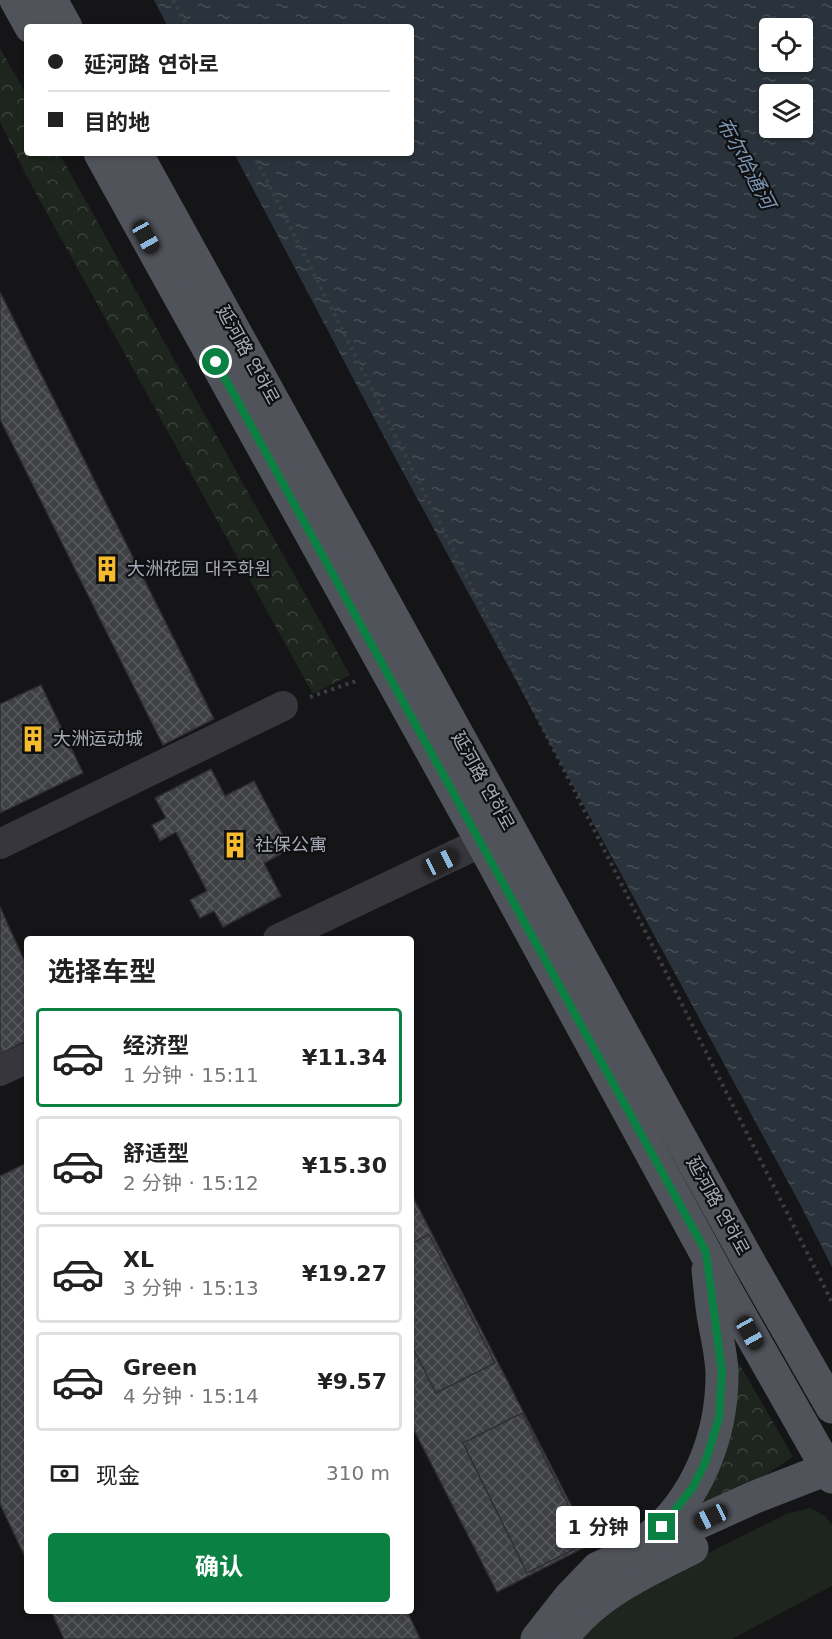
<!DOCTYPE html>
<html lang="zh">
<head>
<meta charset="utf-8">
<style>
	body { margin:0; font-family:"DejaVu Sans","Noto Sans SC","Noto Sans KR",sans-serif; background:#f2f2f2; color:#222; height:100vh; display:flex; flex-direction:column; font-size:22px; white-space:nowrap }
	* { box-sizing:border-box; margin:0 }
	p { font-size:20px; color:#767676 }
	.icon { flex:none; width:33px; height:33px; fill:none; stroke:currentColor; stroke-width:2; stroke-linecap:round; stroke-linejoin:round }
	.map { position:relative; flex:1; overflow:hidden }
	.side { position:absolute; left:24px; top:936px; width:390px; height:678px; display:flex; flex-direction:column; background:#fff; border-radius:6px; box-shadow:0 2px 4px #0004 }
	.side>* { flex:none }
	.banner { position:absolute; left:24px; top:24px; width:390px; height:132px; border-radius:6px; box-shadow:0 2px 4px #0004; display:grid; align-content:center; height:132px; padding:0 24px; background:#fff }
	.buttons { position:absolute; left:759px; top:18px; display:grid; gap:12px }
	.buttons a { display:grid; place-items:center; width:54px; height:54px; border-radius:6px; background:#fff; box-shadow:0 2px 4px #0004; font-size:30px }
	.end { position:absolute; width:27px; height:27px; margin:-14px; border:8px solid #0b8043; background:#fff; box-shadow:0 0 0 3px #fff }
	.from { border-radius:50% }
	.bubble { position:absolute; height:42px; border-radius:6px; background:#fff; box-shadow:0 2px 4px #0004; font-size:20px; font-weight:700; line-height:42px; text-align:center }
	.car { position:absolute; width:18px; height:36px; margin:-18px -9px; border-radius:8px; box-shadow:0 0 4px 2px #0007; background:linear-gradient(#222 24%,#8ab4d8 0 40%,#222 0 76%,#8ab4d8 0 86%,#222 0) }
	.banner b { display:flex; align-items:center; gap:21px; height:57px; font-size:22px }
	.banner b+b { border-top:2px solid #e0e0e0 }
	.banner i { width:15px; height:15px; background:#222 }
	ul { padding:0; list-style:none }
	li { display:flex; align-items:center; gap:18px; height:99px; margin:0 12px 9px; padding:0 12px; border:3px solid #e0e0e0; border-radius:6px }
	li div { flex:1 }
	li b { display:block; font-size:22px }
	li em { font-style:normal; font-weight:700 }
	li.active { border-color:#0b8043 }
	li>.icon { width:54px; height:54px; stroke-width:1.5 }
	h2 { padding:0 24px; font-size:27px; line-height:72px }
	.pay { display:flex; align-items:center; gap:15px; height:66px; padding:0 24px; font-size:22px }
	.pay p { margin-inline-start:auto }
	.cta { display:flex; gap:12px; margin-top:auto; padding:12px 24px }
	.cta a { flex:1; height:69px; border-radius:6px; background:#0b8043; color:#fff; font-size:24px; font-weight:700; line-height:69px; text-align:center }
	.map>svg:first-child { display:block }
	.grass { fill:#1d251e }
	.forest { fill:url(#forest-crowns) }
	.water { fill:url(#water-ripples); fill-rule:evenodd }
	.building { fill:url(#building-cross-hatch); stroke:#2f2f33; stroke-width:1.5 }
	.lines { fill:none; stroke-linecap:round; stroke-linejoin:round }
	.path { stroke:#3c3d43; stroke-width:4; stroke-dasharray:3 4.5; stroke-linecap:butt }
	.minor { stroke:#36363c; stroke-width:30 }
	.major { stroke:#51535b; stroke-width:33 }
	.route { stroke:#0b8043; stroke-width:8 }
	.labels { text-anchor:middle; stroke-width:4.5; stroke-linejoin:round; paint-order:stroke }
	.street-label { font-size:18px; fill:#a6abb7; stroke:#101012 }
	.poi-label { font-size:18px; fill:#a6abb7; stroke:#101012; text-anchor:start }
	.water-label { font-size:20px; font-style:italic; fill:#7c97b3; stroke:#101012 }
</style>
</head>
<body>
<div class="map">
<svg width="832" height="1639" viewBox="0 0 832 1639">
	<defs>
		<pattern id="forest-crowns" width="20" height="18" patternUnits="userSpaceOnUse" patternTransform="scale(1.5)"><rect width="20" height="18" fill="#1d251e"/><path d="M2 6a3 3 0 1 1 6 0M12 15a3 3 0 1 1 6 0" fill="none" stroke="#3b423c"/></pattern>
		<pattern id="water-ripples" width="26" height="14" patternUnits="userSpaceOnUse" patternTransform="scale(1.5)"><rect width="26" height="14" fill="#2a333b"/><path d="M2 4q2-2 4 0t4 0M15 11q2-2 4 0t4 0" fill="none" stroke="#464e55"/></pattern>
		<pattern id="building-cross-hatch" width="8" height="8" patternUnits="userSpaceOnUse" patternTransform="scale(1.5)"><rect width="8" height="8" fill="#3f4044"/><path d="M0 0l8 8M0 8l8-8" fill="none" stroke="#58595d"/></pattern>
	</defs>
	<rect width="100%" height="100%" fill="#151517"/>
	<!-- grass -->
	<path class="grass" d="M 810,1508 L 825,1516 L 832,1525 L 832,1586 L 732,1639 L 575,1639 L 593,1620 L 702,1556 L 789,1513 Z"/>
	<!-- forest -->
	<g class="forest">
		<path d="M 0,48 L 27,96 L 27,153 L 59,153 L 350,675 L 313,694 L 28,179 L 0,122 Z"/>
		<path d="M 730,1348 L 793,1457 L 761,1478 L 683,1516 Z"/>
	</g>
	<!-- water -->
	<path class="water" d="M 154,0 L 832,0 L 832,1267 L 800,1204 L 391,450 L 234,153 L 411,153 L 411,27 L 168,27 ZM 770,28 L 802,28 L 802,62 L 770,62 ZM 770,94 L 802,94 L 802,128 L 770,128 Z"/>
	<!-- building -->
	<g class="building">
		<path d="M 0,292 L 214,719 L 163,745 L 0,419 Z"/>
		<path d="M 41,685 L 83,773 L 0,813 L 0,704 Z"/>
		<path d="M 211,769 L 225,796 L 254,781 L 290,849 L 264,863 L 281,896 L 223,927 L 214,911 L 200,918 L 190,900 L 207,891 L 176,832 L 160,841 L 152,825 L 166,818 L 155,798 Z"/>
		<path d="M 0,907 L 27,967 L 27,1040 L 0,1054 Z"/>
		<path d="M 27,1163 L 27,1561 L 0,1504 L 0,1176 Z"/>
		<path d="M 411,1193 L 591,1544 L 497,1592 L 411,1424 Z"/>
		<path d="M 429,1234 L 495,1363 L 436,1393 L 411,1344 L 411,1244 Z"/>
		<path d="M 522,1413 L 587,1543 L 527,1573 L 463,1443 Z"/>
		<path d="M 51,1611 L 407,1611 L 420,1639 L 64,1639 Z"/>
	</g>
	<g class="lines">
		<!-- path -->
		<g class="path">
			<path d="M 173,0 L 188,27"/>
			<path d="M 253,153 L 832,1302"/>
			<path d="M 310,697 L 359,680"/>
		</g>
		<!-- minor -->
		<g class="minor">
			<path d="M 0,844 L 283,706"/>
			<path d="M 278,939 L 482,842"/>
			<path d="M 0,1071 L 27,1058"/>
		</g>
		<!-- major -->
		<g class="major">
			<path d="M 16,0 L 31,27"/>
			<path d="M 51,0 L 66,27"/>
			<path d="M 100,153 L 482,842 L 728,1294 L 832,1477"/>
			<path d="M 136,153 L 749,1262 L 832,1407"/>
			<path d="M 649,1538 C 697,1500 722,1436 722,1375 C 722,1357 717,1338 714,1320 C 711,1304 710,1287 708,1270"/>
			<path d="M 567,1632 C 600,1591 647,1571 692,1548"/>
			<path d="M 537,1639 L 570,1597 L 598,1568 L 755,1497 L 832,1467"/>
		</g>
	</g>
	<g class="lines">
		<!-- route -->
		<path class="route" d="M 216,362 L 706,1252 L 722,1372 L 719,1418 L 705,1463 L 693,1487 L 662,1527"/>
	</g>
	<!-- icons -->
	<defs>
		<g id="building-bare" transform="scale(2.07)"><path d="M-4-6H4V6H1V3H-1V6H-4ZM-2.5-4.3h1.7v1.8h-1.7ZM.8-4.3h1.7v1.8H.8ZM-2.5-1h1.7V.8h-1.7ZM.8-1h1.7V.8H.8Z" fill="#f7bc2c" stroke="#101012" stroke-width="2.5" paint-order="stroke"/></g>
	</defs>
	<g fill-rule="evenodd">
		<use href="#building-bare" x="107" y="569"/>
		<use href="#building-bare" x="33" y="739"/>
		<use href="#building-bare" x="235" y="845"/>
	</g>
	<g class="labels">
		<!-- street labels -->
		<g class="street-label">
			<text transform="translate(248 355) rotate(61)" y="6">延河路 연하로</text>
			<text transform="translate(483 781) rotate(61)" y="6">延河路 연하로</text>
			<text transform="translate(718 1206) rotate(61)" y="6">延河路 연하로</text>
		</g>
		<!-- poi labels -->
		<g class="poi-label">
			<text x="127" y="575">大洲花园 대주화원</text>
			<text x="53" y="745">大洲运动城</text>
			<text x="255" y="851">社保公寓</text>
		</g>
		<!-- water labels -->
		<g class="water-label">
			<text transform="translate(746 163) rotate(62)" y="7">布尔哈通河</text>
		</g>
	</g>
</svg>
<div class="buttons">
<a><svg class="icon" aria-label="locate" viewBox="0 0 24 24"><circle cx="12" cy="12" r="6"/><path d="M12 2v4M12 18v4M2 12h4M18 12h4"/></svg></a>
<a><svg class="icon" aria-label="layers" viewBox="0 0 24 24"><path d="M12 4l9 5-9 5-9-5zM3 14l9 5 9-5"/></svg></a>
</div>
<i class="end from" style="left:216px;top:362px"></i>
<i class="end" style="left:662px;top:1527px"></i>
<div class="bubble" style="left:556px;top:1506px;width:84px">1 分钟</div>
<i class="car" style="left:146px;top:237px;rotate:151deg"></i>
<i class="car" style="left:441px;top:862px;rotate:64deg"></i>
<i class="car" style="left:750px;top:1333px;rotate:151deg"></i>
<i class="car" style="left:711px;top:1517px;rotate:245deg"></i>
<div class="banner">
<b><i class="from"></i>延河路 연하로</b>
<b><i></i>目的地</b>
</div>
<section class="side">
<h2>选择车型</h2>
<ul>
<li class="active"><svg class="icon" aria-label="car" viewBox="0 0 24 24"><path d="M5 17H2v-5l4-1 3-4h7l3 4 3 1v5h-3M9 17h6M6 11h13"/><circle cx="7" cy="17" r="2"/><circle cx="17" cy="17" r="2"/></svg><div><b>经济型</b><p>1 分钟 · 15:11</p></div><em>¥11.34</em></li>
<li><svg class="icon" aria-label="car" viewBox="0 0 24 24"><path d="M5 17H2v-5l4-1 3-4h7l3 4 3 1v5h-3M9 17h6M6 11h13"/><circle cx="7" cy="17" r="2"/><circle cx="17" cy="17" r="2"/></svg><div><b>舒适型</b><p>2 分钟 · 15:12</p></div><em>¥15.30</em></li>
<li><svg class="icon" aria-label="car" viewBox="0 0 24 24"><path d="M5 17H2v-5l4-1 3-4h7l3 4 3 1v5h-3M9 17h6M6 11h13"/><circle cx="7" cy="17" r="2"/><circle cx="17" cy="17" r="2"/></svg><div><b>XL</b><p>3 分钟 · 15:13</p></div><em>¥19.27</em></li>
<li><svg class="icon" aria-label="car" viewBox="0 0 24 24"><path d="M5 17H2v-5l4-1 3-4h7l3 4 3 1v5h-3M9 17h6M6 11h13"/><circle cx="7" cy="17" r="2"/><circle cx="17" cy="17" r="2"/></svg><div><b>Green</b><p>4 分钟 · 15:14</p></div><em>¥9.57</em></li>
</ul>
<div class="pay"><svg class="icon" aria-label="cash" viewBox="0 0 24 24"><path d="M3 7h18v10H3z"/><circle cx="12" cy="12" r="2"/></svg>现金<p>310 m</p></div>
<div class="cta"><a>确认</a></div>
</section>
</div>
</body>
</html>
